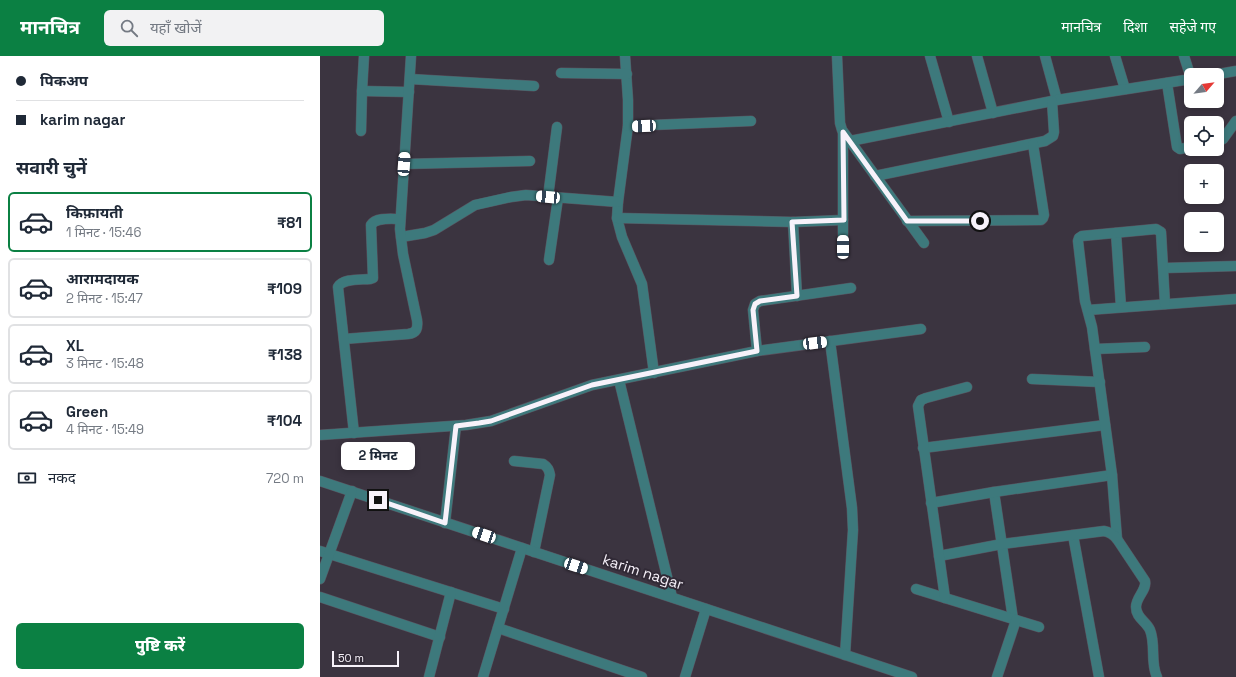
<!DOCTYPE html>
<html lang="hi">
<head>
<meta charset="utf-8">
<style>
	body { margin:0; font-family:"Space Grotesk","Noto Sans Devanagari",sans-serif; background:#f2f2f3; color:#1f2937; height:100vh; display:flex; flex-direction:column; font-size:15px; white-space:nowrap }
	* { box-sizing:border-box; margin:0 }
	p { font-size:13px; color:#747a83 }
	.icon { flex:none; width:22px; height:22px; fill:none; stroke:currentColor; stroke-width:2; stroke-linecap:round; stroke-linejoin:round }
	.map { position:relative; flex:1; overflow:hidden }
	.details { display:flex; flex-direction:column; background:#fff; width:320px }
	.details>* { flex:none }
	.top-card { display:grid; align-content:center; height:88px; padding:0 16px; background:#fff }
	.needle { width:26px; rotate:62deg }
	.buttons { position:absolute; left:864px; top:12px; display:grid; gap:8px }
	.buttons a { display:grid; place-items:center; width:40px; height:40px; border-radius:6px; background:#fff; box-shadow:0 2px 6px #0003; font-size:20px }
	.scale { position:absolute; left:12px; bottom:10px; width:67px; box-sizing:border-box; padding-left:4px; border:2px solid #f7f2fa; border-top:0; font-size:11px; line-height:14px; white-space:nowrap; color:#f7f2fa; -webkit-text-stroke:3px #312a36; paint-order:stroke }
	.end { position:absolute; width:18px; height:18px; margin:-9px; border:5px solid #f7f2fa; background:#111; box-shadow:0 0 0 2px #111 }
	.from { border-radius:50% }
	.bubble { position:absolute; height:28px; border-radius:6px; background:#fff; box-shadow:0 2px 6px #0003; font-size:13px; font-weight:800; line-height:28px; text-align:center }
	.car { position:absolute; width:12px; height:24px; margin:-12px -6px; border-radius:5px; box-shadow:0 0 3px 1px #0007; background:linear-gradient(#fff 24%,#345 0 40%,#fff 0 76%,#345 0 86%,#fff 0) }
	.top-card b { display:flex; align-items:center; gap:14px; height:38px; font-size:15px }
	.top-card b+b { border-top:1px solid #e0e1e3 }
	.top-card i { width:10px; height:10px; background:#1f2937 }
	ul { padding:0; list-style:none }
	li { display:flex; align-items:center; gap:12px; height:60px; margin:0 8px 6px; padding:0 8px; border:2px solid #e0e1e3; border-radius:6px }
	li div { flex:1 }
	li b { display:block; font-size:15px }
	li em { font-style:normal; font-weight:800 }
	li.current { border-color:#0b8043 }
	li>.icon { width:36px; height:36px; stroke-width:1.5 }
	h2 { padding:0 16px; font-size:18px; line-height:48px }
	.pay { display:flex; align-items:center; gap:10px; height:44px; padding:0 16px; font-size:15px }
	.pay p { margin-inline-start:auto }
	.button { display:flex; gap:8px; margin-top:auto; padding:8px 16px }
	.button a { flex:1; height:46px; border-radius:6px; background:#0b8043; color:#fff; font-size:16px; font-weight:800; line-height:46px; text-align:center }
	header { display:flex; align-items:center; gap:24px; box-sizing:border-box; height:56px; padding:0 20px; background:#0b8043; color:#fff }
	header strong { font-size:19px }
	nav { display:flex; gap:22px; margin-inline-start:auto; font-size:14px }
	.search { width:280px; height:36px; background:#f2f2f3; display:flex; align-items:center; gap:10px; box-sizing:border-box; padding:0 14px; border-radius:6px; color:#747a83; font-size:15px }
	main { display:flex; flex:1; min-height:0 }
	.map>svg:first-child { display:block }
	.lines { fill:none; stroke-linecap:round; stroke-linejoin:round }
	.minor-casing { stroke:#59525e; stroke-width:11 }
	.minor { stroke:#3d797c; stroke-width:10 }
	.route { stroke:#f7f2fa; stroke-width:5 }
	.labels { text-anchor:middle; stroke-width:4; stroke-linejoin:round; paint-order:stroke }
	.street-label { font-size:15px; fill:#f7f2fa; stroke:#312a36 }
</style>
</head>
<body>
<header>
<strong>मानचित्र</strong>
<div class="search"><svg class="icon" aria-label="search" viewBox="0 0 24 24"><circle cx="10" cy="10" r="6"/><path d="M15 15l6 6"/></svg>यहाँ खोजें</div>
<nav><a>मानचित्र</a><a>दिशा</a><a>सहेजे गए</a></nav>
</header>
<main>
<section class="details">
<div class="top-card">
<b><i class="from"></i>पिकअप</b>
<b><i></i>karim nagar</b>
</div>
<h2>सवारी चुनें</h2>
<ul>
<li class="current"><svg class="icon" aria-label="car" viewBox="0 0 24 24"><path d="M5 17H2v-5l4-1 3-4h7l3 4 3 1v5h-3M9 17h6M6 11h13"/><circle cx="7" cy="17" r="2"/><circle cx="17" cy="17" r="2"/></svg><div><b>किफ़ायती</b><p>1 मिनट · 15:46</p></div><em>₹81</em></li>
<li><svg class="icon" aria-label="car" viewBox="0 0 24 24"><path d="M5 17H2v-5l4-1 3-4h7l3 4 3 1v5h-3M9 17h6M6 11h13"/><circle cx="7" cy="17" r="2"/><circle cx="17" cy="17" r="2"/></svg><div><b>आरामदायक</b><p>2 मिनट · 15:47</p></div><em>₹109</em></li>
<li><svg class="icon" aria-label="car" viewBox="0 0 24 24"><path d="M5 17H2v-5l4-1 3-4h7l3 4 3 1v5h-3M9 17h6M6 11h13"/><circle cx="7" cy="17" r="2"/><circle cx="17" cy="17" r="2"/></svg><div><b>XL</b><p>3 मिनट · 15:48</p></div><em>₹138</em></li>
<li><svg class="icon" aria-label="car" viewBox="0 0 24 24"><path d="M5 17H2v-5l4-1 3-4h7l3 4 3 1v5h-3M9 17h6M6 11h13"/><circle cx="7" cy="17" r="2"/><circle cx="17" cy="17" r="2"/></svg><div><b>Green</b><p>4 मिनट · 15:49</p></div><em>₹104</em></li>
</ul>
<div class="pay"><svg class="icon" aria-label="cash" viewBox="0 0 24 24"><path d="M3 7h18v10H3z"/><circle cx="12" cy="12" r="2"/></svg>नकद<p>720 m</p></div>
<div class="button"><a>पुष्टि करें</a></div>
</section>
<div class="map">
<svg width="916" height="621" viewBox="0 0 916 621">
	<rect width="100%" height="100%" fill="#3b3440"/>
	<g class="lines">
		<!-- minor casing -->
		<g class="minor-casing">
			<g id="minor">
				<path d="M 305,0 L 308,44 L 308,70 L 298,146 L 297,162 L 302,181 L 322,228 L 334,317"/>
				<path d="M 517,0 L 520,67 L 522,74 L 604,187"/>
				<path d="M 610,0 L 629,66"/>
				<path d="M 657,0 L 673,57"/>
				<path d="M 725,0 L 737,44"/>
				<path d="M 795,0 L 805,33"/>
				<path d="M 864,0 L 871,22"/>
				<path d="M 241,17 L 307,18"/>
				<path d="M 893,19 L 916,15"/>
				<path d="M 90,23 L 214,30"/>
				<path d="M 847,27 L 857,91 L 860,93 L 871,91"/>
				<path d="M 42,35 L 89,36"/>
				<path d="M 308,70 L 431,65"/>
				<path d="M 41,75 L 42,35 L 44,0"/>
				<path d="M 523,76 L 523,191"/>
				<path d="M 530,85 L 737,44 L 871,23"/>
				<path d="M 897,86 L 903,83 L 916,65"/>
				<path d="M 84,108 L 210,105"/>
				<path d="M 555,120 L 725,85 L 733,80 L 734,76 L 732,45"/>
				<path d="M 228,141 L 237,71"/>
				<path d="M 297,162 L 473,166 L 523,164"/>
				<path d="M 587,165 L 721,164 L 723,162 L 724,159 L 713,88"/>
				<path d="M 473,166 L 477,240"/>
				<path d="M 796,177 L 801,251"/>
				<path d="M 81,181 L 105,177 L 114,174 L 155,149 L 191,141 L 206,139 L 298,146"/>
				<path d="M 229,204 L 238,142"/>
				<path d="M 844,212 L 916,210"/>
				<path d="M 768,254 L 916,243"/>
				<path d="M 24,283 L 88,278 C 97,277 98,272 97,264 L 83,198 L 80,173 L 91,0"/>
				<path d="M 510,285 L 532,452 L 533,474 L 525,599"/>
				<path d="M 775,293 L 825,291"/>
				<path d="M 437,295 L 433,254 L 435,248 L 440,245 L 531,232"/>
				<path d="M 712,323 L 780,326"/>
				<path d="M 299,324 L 352,541"/>
				<path d="M 34,377 L 18,231 C 23,222 41,224 50,223 L 53,222 L 51,169 C 56,161 72,163 80,163"/>
				<path d="M 0,379 L 146,369 L 171,365 L 272,329 L 437,295 L 601,273"/>
				<path d="M 603,392 L 785,369"/>
				<path d="M 194,405 L 223,408 C 228,411 229,414 230,419 L 214,496"/>
				<path d="M 0,425 L 592,621"/>
				<path d="M 674,436 L 693,563"/>
				<path d="M 611,447 L 674,436 L 792,419"/>
				<path d="M 125,467 L 136,370"/>
				<path d="M 753,479 L 779,621"/>
				<path d="M 797,483 L 792,419 L 772,271 L 765,245 L 758,185 L 759,182 L 762,180 L 836,173 L 841,176 L 845,248"/>
				<path d="M 0,495 L 184,553"/>
				<path d="M 619,500 L 682,488 L 784,475 C 790,476 793,478 797,483 L 825,525 C 827,534 816,541 816,551 C 816,562 826,565 830,574 C 836,588 830,607 837,621"/>
				<path d="M 0,523 L 32,435"/>
				<path d="M 596,533 L 719,571"/>
				<path d="M 0,541 L 120,581"/>
				<path d="M 625,542 L 598,350 L 601,344 L 606,342 L 647,331"/>
				<path d="M 178,572 L 322,621"/>
				<path d="M 109,621 L 131,536"/>
				<path d="M 163,621 L 202,492"/>
				<path d="M 365,621 L 386,553"/>
				<path d="M 677,621 L 696,564"/>
			</g>
		</g>
		<!-- minor -->
		<use href="#minor" class="minor"/>
	</g>
	<g class="lines">
		<!-- route -->
		<path class="route" d="M 58,444 L 125,467 L 136,370 L 159,367 L 171,365 L 272,329 L 437,295 L 433,254 L 435,248 L 440,245 L 477,240 L 472,166 L 524,164 L 523,76 L 587,165 L 660,165"/>
	</g>
	<g class="labels">
		<!-- street labels -->
		<g class="street-label">
			<text transform="translate(323 516) rotate(18)" y="5">karim nagar</text>
		</g>
	</g>
</svg>
<div class="buttons">
<a><svg class="needle" viewBox="-14 -14 28 28"><path d="M0-13l5 13h-10z" fill="#e53935"/><path d="M0 13l5-13h-10z" fill="#747a83"/></svg></a>
<a><svg class="icon" aria-label="locate" viewBox="0 0 24 24"><circle cx="12" cy="12" r="6"/><path d="M12 2v4M12 18v4M2 12h4M18 12h4"/></svg></a>
<a>+</a>
<a>−</a>
</div>
<div class="scale">50 m</div>
<i class="end from" style="left:660px;top:165px"></i>
<i class="end" style="left:58px;top:444px"></i>
<div class="bubble" style="left:21px;top:386px;width:74px">2 मिनट</div>
<i class="car" style="left:324px;top:70px;rotate:267deg"></i>
<i class="car" style="left:84px;top:108px;rotate:4deg"></i>
<i class="car" style="left:228px;top:141px;rotate:275deg"></i>
<i class="car" style="left:523px;top:191px;rotate:0deg"></i>
<i class="car" style="left:495px;top:287px;rotate:83deg"></i>
<i class="car" style="left:164px;top:479px;rotate:289deg"></i>
<i class="car" style="left:256px;top:510px;rotate:108deg"></i>
</div>
</main>
</body>
</html>
